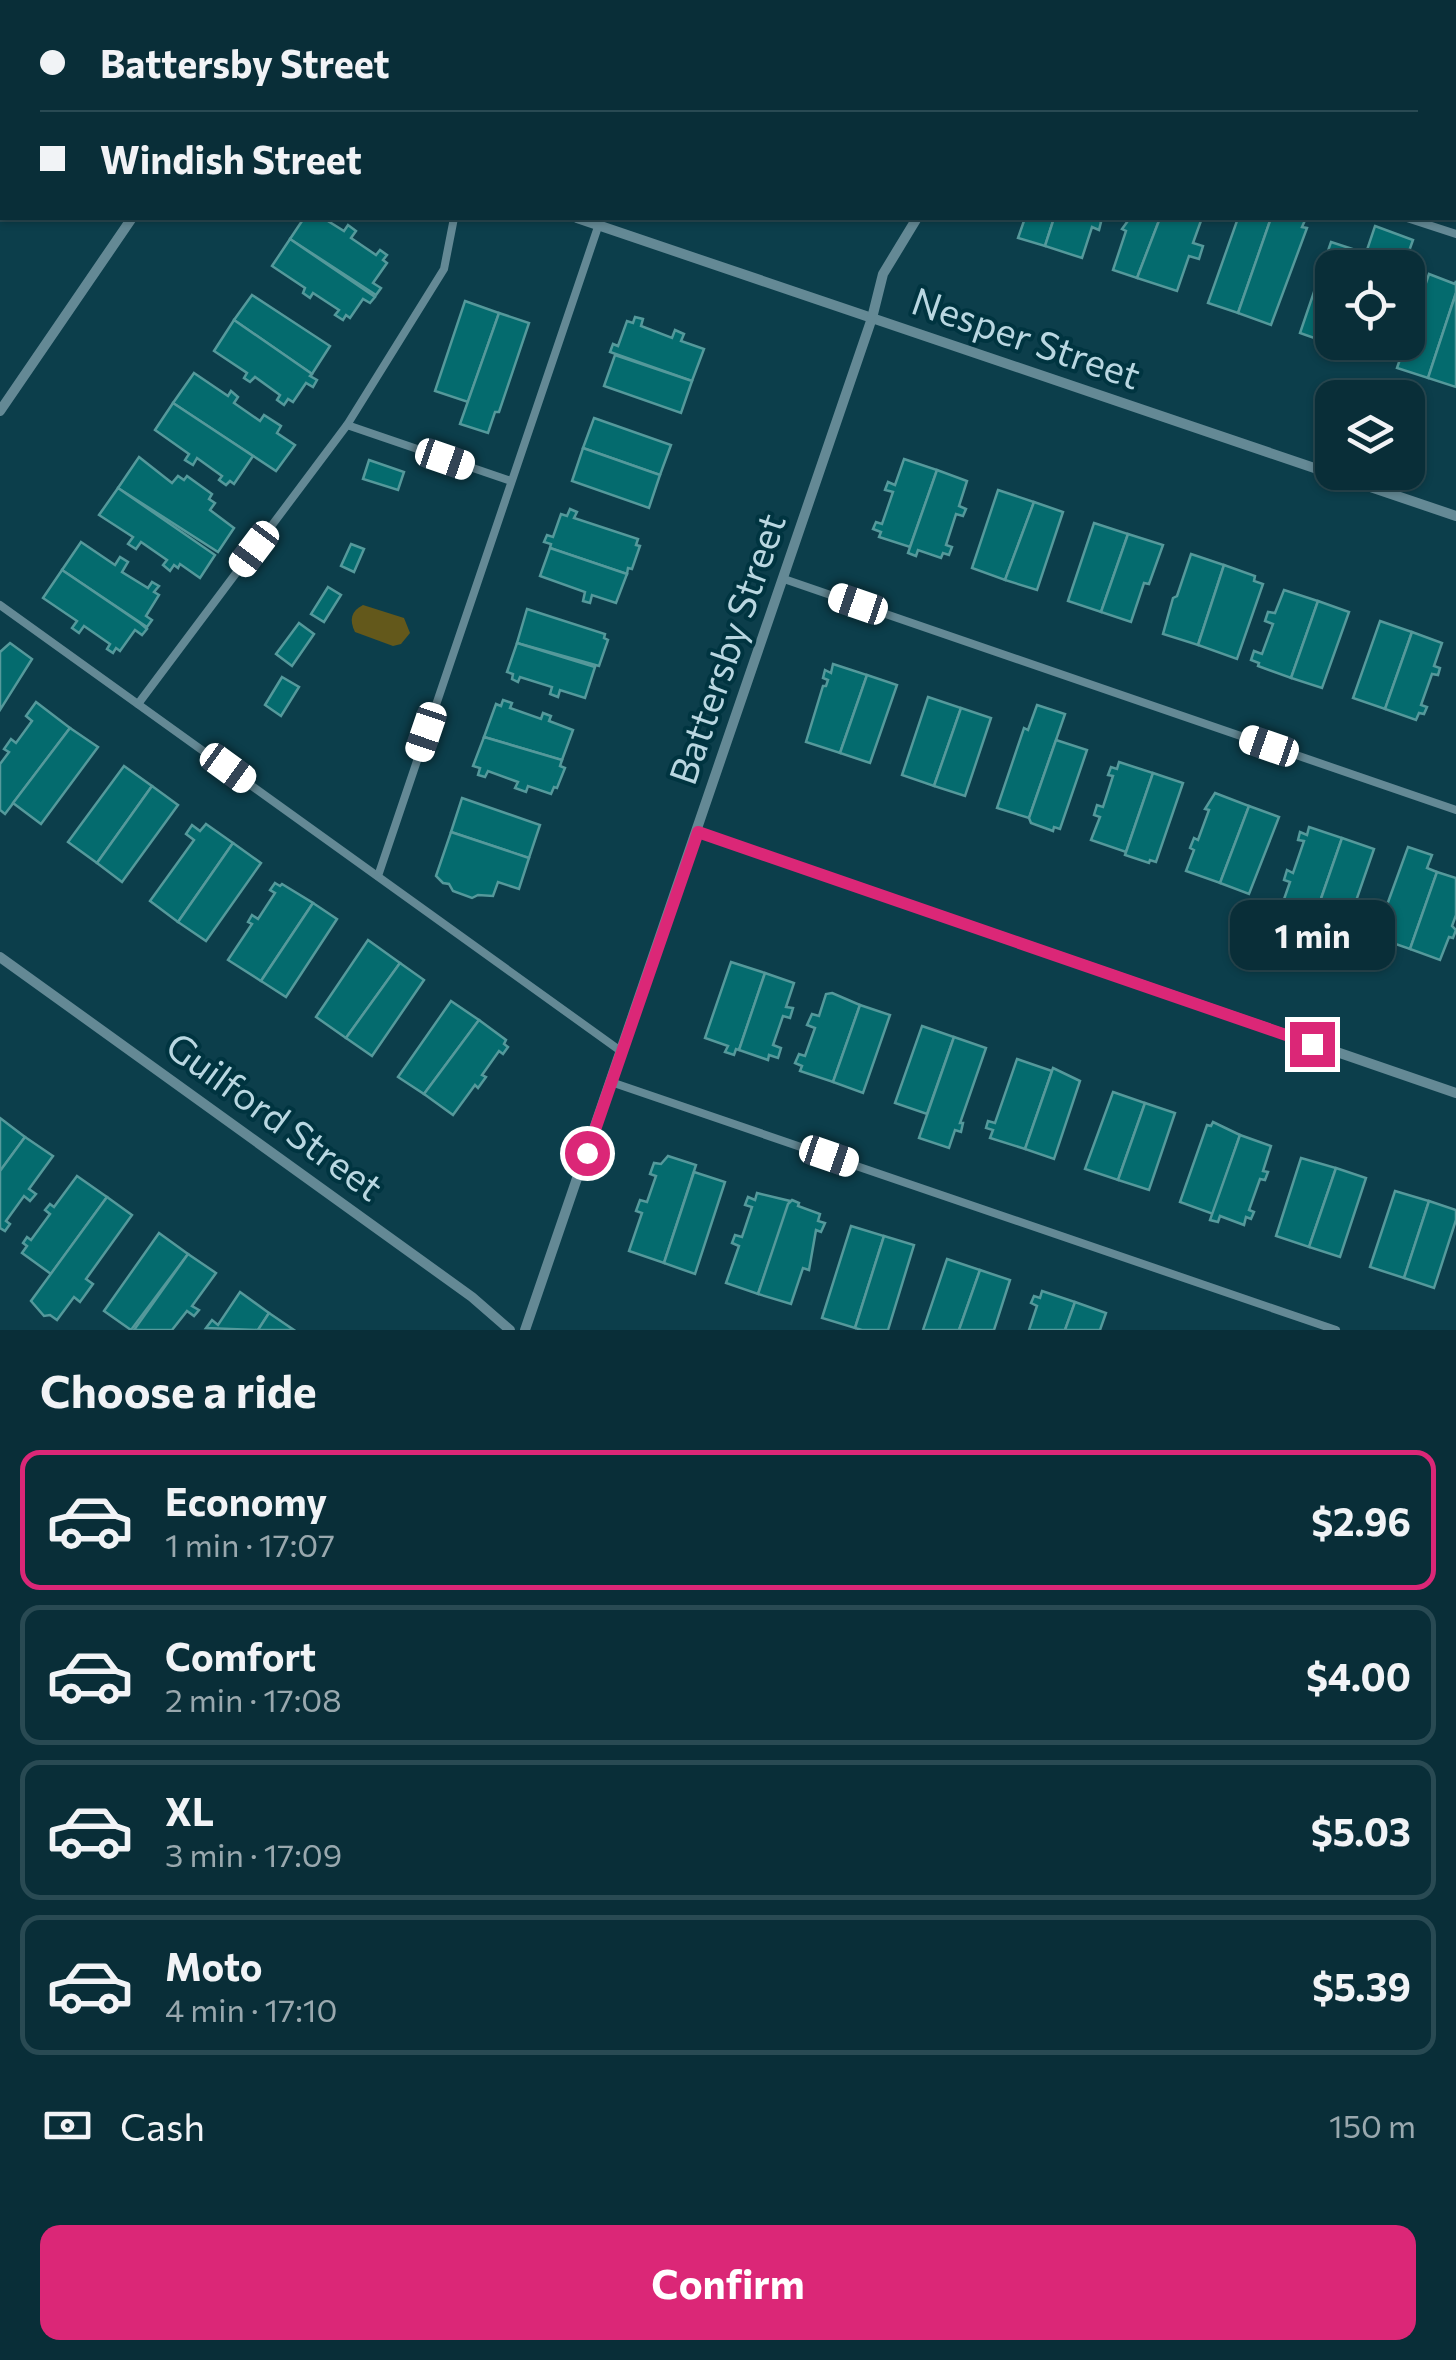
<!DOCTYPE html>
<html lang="en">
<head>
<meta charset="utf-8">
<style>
	body { margin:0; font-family:Commissioner,sans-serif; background:#123640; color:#f1f3f6; height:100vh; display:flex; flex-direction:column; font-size:38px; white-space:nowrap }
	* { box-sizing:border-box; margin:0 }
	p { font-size:32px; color:#99a8ae }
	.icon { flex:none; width:55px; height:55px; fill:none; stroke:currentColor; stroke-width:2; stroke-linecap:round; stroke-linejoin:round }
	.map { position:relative; height:1330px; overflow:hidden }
	.side { display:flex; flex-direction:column; background:#092e38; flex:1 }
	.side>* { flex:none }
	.top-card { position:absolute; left:0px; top:0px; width:1458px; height:220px; box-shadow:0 2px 8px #0004,0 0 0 2px #294a53; display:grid; align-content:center; height:220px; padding:0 40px; background:#092e38 }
	.controls { position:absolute; left:1315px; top:250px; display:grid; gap:20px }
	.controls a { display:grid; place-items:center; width:110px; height:110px; border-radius:20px; background:#092e38; box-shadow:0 2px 8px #0004,0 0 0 2px #294a53; font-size:50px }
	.end { position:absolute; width:45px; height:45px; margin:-22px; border:12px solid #db2777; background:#fff; box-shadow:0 0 0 5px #fff }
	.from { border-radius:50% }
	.bubble { position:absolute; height:70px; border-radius:20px; background:#092e38; box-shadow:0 2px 8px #0004,0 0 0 2px #294a53; font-size:32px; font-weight:700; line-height:70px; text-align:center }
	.car { position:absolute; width:30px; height:60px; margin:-30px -15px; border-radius:12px; box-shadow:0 0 8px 2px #0007; background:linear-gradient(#fff 24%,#345 0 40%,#fff 0 76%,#345 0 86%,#fff 0) }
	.top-card b { display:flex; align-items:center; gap:35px; height:95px; font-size:38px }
	.top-card b+b { border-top:2px solid #294a53 }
	.top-card i { width:25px; height:25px; background:#f1f3f6 }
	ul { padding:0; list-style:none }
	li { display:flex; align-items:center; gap:30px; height:140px; margin:0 20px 15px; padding:0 20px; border:5px solid #294a53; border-radius:20px }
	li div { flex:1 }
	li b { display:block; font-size:38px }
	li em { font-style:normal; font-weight:700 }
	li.current { border-color:#db2777 }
	li>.icon { width:90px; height:90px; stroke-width:1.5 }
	h2 { padding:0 40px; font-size:45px; line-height:120px }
	.pay { display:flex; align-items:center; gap:25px; height:110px; padding:0 40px; font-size:38px }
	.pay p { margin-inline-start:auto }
	.button { display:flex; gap:20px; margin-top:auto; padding:20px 40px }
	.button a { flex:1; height:115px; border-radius:20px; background:#db2777; color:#fff; font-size:40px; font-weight:700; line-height:115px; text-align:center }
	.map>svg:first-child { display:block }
	.water { fill:#63581b }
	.building { fill:#046b6e; stroke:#55999b; stroke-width:2.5 }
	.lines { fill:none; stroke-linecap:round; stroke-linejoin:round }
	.lane { stroke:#648995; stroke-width:8 }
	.street { stroke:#648995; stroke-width:10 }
	.route { stroke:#db2777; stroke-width:12 }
	.labels { text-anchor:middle; stroke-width:8; stroke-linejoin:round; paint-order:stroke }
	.street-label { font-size:38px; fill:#b9d7e1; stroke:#003440 }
</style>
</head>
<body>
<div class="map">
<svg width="1456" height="1330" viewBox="0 0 1456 1330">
	<rect width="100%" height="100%" fill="#0c3e4b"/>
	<!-- water -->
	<path class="water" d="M 363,605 L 404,618 L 410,633 L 401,644 L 393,646 L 355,632 C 349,620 351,611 363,605 Z"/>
	<!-- building -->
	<g class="building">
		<path d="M 304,218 L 323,218 L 344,231 L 348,225 L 356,231 L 351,238 L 376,255 L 380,250 L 387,255 L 383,260 L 387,263 L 373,283 L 381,288 L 376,295 L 290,239 Z"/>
		<path d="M 1025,218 L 1054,218 L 1045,246 L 1018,238 Z"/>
		<path d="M 1054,218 L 1095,218 L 1101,222 L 1099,230 L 1092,227 L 1082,258 L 1045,246 Z"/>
		<path d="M 1130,218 L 1160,218 L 1137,278 L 1113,270 L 1126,231 L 1122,229 Z"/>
		<path d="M 1160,218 L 1202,218 L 1193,243 L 1203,246 L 1199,259 L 1189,256 L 1177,291 L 1137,278 Z"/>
		<path d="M 1238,218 L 1270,221 L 1238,313 L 1208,303 Z"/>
		<path d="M 1271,218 L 1306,218 L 1302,227 L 1307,228 L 1271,325 L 1238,313 Z"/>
		<path d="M 1375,226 L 1413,240 L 1403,268 L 1361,268 Z"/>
		<path d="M 290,239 L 375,297 L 370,303 L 363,299 L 350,318 L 346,315 L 343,320 L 335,315 L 339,310 L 313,293 L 310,298 L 303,293 L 305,288 L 272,266 Z"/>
		<path d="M 1331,242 L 1365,253 L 1361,268 L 1332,268 L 1334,345 L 1300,333 Z"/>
		<path d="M 1429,274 L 1455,284 L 1456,281 L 1456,293 L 1428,378 L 1397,368 Z"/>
		<path d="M 1456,293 L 1456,387 L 1428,378 Z"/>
		<path d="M 252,295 L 330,346 L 312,374 L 234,320 Z"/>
		<path d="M 465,301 L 499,313 L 468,402 L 435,391 Z"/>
		<path d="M 499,313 L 529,323 L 499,412 L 495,412 L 488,433 L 460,424 Z"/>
		<path d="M 635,317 L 643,319 L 641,326 L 672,338 L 675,330 L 684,334 L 681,341 L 704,349 L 692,381 L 610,352 L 613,344 L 618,346 L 627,321 L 633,323 Z"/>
		<path d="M 234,320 L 312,374 L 310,376 L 317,380 L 313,387 L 306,383 L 293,402 L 288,399 L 284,405 L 277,400 L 280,395 L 255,377 L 250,382 L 244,378 L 247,373 L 214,351 Z"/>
		<path d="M 1335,342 L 1370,342 L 1365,355 L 1334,345 Z"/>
		<path d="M 615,355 L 692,381 L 681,413 L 604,386 Z"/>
		<path d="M 194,373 L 228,396 L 231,391 L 238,397 L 234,403 L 260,421 L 264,415 L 281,426 L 277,433 L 295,445 L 276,471 L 173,403 Z"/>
		<path d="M 173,403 L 253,456 L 234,484 L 230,481 L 226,485 L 219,480 L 222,476 L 197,458 L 193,465 L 185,460 L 189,454 L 155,430 Z"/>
		<path d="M 594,418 L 671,445 L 660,475 L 583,448 Z"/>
		<path d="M 583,448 L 660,475 L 649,508 L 572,481 Z"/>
		<path d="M 139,457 L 172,483 L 178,476 L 184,480 L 187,476 L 212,494 L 209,499 L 215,503 L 210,510 L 234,528 L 218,552 L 118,488 Z"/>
		<path d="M 904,459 L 937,470 L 910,547 L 879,537 L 881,532 L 873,529 L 876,522 L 882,524 L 893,492 L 885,490 L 888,482 L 895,485 Z"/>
		<path d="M 369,460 L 404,472 L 398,490 L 363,479 Z"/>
		<path d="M 937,470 L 967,481 L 959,506 L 966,509 L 963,516 L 956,514 L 946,545 L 952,547 L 949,555 L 943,553 L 941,558 L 918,550 L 916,556 L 908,553 Z"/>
		<path d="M 118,488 L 215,555 L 200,578 L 180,564 L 178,568 L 174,565 L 170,571 L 163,565 L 167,560 L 141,542 L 136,549 L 128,544 L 133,537 L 99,515 Z"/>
		<path d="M 998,490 L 1034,502 L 1005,580 L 972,568 Z"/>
		<path d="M 1034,502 L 1063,512 L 1037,590 L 1005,580 Z"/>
		<path d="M 570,509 L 577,512 L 574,518 L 638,539 L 636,545 L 640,546 L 632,569 L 628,568 L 627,574 L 550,548 L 551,544 L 544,542 L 547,535 L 553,537 L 561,514 L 567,516 Z"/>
		<path d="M 1094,523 L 1128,534 L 1101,612 L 1068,601 Z"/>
		<path d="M 1128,534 L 1163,545 L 1149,584 L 1144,583 L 1131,622 L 1101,612 Z"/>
		<path d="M 81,542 L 115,565 L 120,557 L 128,562 L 122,572 L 148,588 L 152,582 L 159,586 L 154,592 L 159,595 L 146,616 L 152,620 L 147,627 L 62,570 Z"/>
		<path d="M 351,544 L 364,549 L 354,572 L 341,566 Z"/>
		<path d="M 550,548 L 627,574 L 616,603 L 592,595 L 590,603 L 583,601 L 585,592 L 540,576 Z"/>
		<path d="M 1191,554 L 1224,565 L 1198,645 L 1163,634 L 1173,598 L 1177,596 Z"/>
		<path d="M 1224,565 L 1255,576 L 1254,581 L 1263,584 L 1237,659 L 1198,645 Z"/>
		<path d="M 62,570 L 140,623 L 147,629 L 142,635 L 135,630 L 120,651 L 116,648 L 113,653 L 107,649 L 110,644 L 84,626 L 79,633 L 72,628 L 77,621 L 43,598 Z"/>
		<path d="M 328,587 L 341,595 L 324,622 L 311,614 Z"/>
		<path d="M 1284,590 L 1318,601 L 1291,678 L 1258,666 L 1259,663 L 1251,660 L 1254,651 L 1262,654 L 1273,624 L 1265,621 L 1268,612 L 1275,613 Z"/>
		<path d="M 1318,601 L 1349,612 L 1322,688 L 1291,678 Z"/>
		<path d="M 527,609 L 605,634 L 604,638 L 608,640 L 599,666 L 517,643 Z"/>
		<path d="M 1380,621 L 1412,632 L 1385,709 L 1353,698 Z"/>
		<path d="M 299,623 L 314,634 L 292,666 L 276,654 Z"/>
		<path d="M 1412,632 L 1442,643 L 1434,666 L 1440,668 L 1438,675 L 1432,674 L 1421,705 L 1427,707 L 1424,714 L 1419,713 L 1416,720 L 1385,709 Z"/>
		<path d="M 10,643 L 32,659 L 0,710 L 0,652 Z"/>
		<path d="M 517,643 L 595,667 L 585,698 L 560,690 L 558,697 L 550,694 L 552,687 L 520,677 L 518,682 L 512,679 L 513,674 L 507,672 Z"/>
		<path d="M 833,664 L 867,675 L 840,753 L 806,742 L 823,686 L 826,686 L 828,680 L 823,678 L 825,670 L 831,673 Z"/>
		<path d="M 867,675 L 897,685 L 870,763 L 840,753 Z"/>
		<path d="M 282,677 L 299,687 L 281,716 L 265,705 Z"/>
		<path d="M 928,697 L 961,708 L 934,786 L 902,775 Z"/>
		<path d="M 503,700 L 512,703 L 510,708 L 541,719 L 543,713 L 551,716 L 549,721 L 573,730 L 562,760 L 484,737 L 496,704 L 501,706 Z"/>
		<path d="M 36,702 L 70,728 L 5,814 L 0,810 L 0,764 L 9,752 L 4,749 L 11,739 L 16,743 L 32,721 L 26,716 Z"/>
		<path d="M 1037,705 L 1065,714 L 1029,818 L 997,808 L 1024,728 L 1028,730 Z"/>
		<path d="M 961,708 L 991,718 L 965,796 L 934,786 Z"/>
		<path d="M 70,728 L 98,747 L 41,824 L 13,803 Z"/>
		<path d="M 484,737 L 562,760 L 560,766 L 565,768 L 557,788 L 554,787 L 551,794 L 528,786 L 526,792 L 515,788 L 518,782 L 488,771 L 485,777 L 478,775 L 480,768 L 473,766 Z"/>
		<path d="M 1056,740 L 1087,750 L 1060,829 L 1054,827 L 1053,831 L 1031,823 L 1029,818 Z"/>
		<path d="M 1119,762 L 1153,773 L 1126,852 L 1091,840 L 1100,817 L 1094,815 L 1097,805 L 1103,807 L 1113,776 L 1108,775 L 1111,767 L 1117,769 Z"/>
		<path d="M 124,766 L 152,786 L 97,863 L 68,842 Z"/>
		<path d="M 1153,773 L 1183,783 L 1156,862 L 1150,860 L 1149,863 L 1125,855 Z"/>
		<path d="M 152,786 L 178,805 L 122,882 L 97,863 Z"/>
		<path d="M 1215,793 L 1249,806 L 1220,883 L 1186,871 L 1194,850 L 1190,848 L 1194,838 L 1198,840 L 1209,810 L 1205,809 Z"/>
		<path d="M 462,798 L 540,825 L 529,858 L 451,832 Z"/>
		<path d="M 1249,806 L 1279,817 L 1249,894 L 1220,883 Z"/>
		<path d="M 206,824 L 233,843 L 178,922 L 150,901 L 194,840 L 186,834 L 192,825 L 200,831 Z"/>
		<path d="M 1309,827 L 1342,838 L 1315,916 L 1282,905 L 1290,882 L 1284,880 L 1287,870 L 1293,873 L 1304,841 L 1298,840 L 1300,832 L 1307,835 Z"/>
		<path d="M 451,832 L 529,858 L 519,889 L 498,882 L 493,896 L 478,895 L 472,898 L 453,891 L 449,884 L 443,883 L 436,876 Z"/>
		<path d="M 1342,838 L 1374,849 L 1347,927 L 1315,916 Z"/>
		<path d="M 233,843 L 261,863 L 206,941 L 178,922 Z"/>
		<path d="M 1408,847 L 1432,855 L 1427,868 L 1437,872 L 1410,949 L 1375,937 L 1383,916 L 1378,913 L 1382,903 L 1387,905 Z"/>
		<path d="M 1437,872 L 1456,878 L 1456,915 L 1452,926 L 1456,930 L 1453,938 L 1449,937 L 1440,960 L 1410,949 Z"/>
		<path d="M 275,883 L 280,886 L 282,884 L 313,903 L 261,981 L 228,960 L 252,924 L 248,922 L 252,915 L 258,919 L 275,893 L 270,890 Z"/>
		<path d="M 313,903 L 337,919 L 286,997 L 261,981 Z"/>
		<path d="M 368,940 L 400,963 L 346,1038 L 316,1017 Z"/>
		<path d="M 731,962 L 765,973 L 739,1050 L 736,1049 L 734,1055 L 725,1052 L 728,1046 L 705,1038 Z"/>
		<path d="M 400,963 L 424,980 L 372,1056 L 346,1038 Z"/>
		<path d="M 765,973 L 794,983 L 786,1007 L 793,1008 L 790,1018 L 783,1016 L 773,1045 L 781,1048 L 778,1058 L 769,1055 L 768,1060 L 739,1050 Z"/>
		<path d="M 832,993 L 860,1005 L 833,1082 L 800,1071 L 802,1066 L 795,1063 L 799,1054 L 805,1056 L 815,1028 L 807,1025 L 812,1014 L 819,1016 L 826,994 Z"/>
		<path d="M 451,1001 L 479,1020 L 424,1094 L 398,1077 Z"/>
		<path d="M 860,1005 L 890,1015 L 863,1093 L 833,1082 Z"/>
		<path d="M 479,1020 L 506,1040 L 504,1044 L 508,1047 L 503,1054 L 499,1051 L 482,1075 L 486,1077 L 478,1088 L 475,1085 L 453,1115 L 424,1094 Z"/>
		<path d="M 922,1026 L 954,1037 L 927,1114 L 895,1103 Z"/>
		<path d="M 954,1037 L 986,1048 L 960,1123 L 963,1123 L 961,1132 L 955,1130 L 949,1148 L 919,1138 Z"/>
		<path d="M 1017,1059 L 1052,1071 L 1025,1149 L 990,1138 L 993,1130 L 986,1128 L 988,1121 L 995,1123 Z"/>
		<path d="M 1053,1068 L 1080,1081 L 1054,1159 L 1025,1149 Z"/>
		<path d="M 1113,1092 L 1145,1103 L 1118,1180 L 1085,1169 Z"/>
		<path d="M 1145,1103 L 1175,1113 L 1149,1190 L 1118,1180 Z"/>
		<path d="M 0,1118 L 25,1137 L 0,1171 Z"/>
		<path d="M 1213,1122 L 1240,1135 L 1213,1214 L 1180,1202 L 1207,1125 L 1211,1126 Z"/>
		<path d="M 1240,1135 L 1271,1146 L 1263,1171 L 1268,1172 L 1265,1180 L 1260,1179 L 1249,1210 L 1254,1212 L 1251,1219 L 1246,1217 L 1244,1225 L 1220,1216 L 1218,1222 L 1210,1220 Z"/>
		<path d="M 25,1137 L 53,1156 L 29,1189 L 36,1194 L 30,1201 L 24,1196 L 6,1221 L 10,1224 L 5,1231 L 0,1228 L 0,1171 Z"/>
		<path d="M 668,1156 L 696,1165 L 664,1263 L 629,1251 L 642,1213 L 636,1211 L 640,1200 L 647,1202 L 656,1176 L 650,1174 L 654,1163 L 661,1164 Z"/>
		<path d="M 1301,1158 L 1336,1168 L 1309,1247 L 1276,1236 Z"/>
		<path d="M 1336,1168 L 1366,1178 L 1340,1257 L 1309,1247 Z"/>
		<path d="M 694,1172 L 725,1182 L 695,1274 L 664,1263 Z"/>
		<path d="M 77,1176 L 107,1197 L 51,1274 L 22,1253 L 27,1246 L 23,1243 L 27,1237 L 31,1240 L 50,1214 L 45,1210 L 50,1204 L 54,1207 Z"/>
		<path d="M 1395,1191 L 1429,1201 L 1404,1278 L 1370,1267 Z"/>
		<path d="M 757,1193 L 790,1201 L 758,1294 L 726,1283 L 739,1246 L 732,1243 L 735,1235 L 742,1237 L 752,1207 L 745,1205 L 748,1197 L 755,1200 Z"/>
		<path d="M 107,1197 L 132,1215 L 86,1279 L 93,1284 L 80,1302 L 74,1297 L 57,1320 L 50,1315 L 44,1316 L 31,1301 Z"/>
		<path d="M 792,1200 L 799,1203 L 798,1206 L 820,1214 L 818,1221 L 825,1223 L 821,1232 L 816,1230 L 809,1270 L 803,1268 L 791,1304 L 758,1294 L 788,1204 Z"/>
		<path d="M 1429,1201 L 1456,1210 L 1456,1220 L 1434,1288 L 1404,1278 Z"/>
		<path d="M 851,1226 L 884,1236 L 855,1328 L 822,1318 Z"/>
		<path d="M 159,1233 L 188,1254 L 131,1330 L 104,1311 Z"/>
		<path d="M 884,1236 L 914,1245 L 888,1330 L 862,1330 L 855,1328 Z"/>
		<path d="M 188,1254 L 216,1273 L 192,1306 L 199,1310 L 194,1316 L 187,1311 L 172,1330 L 134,1330 Z"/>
		<path d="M 947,1259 L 980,1270 L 959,1330 L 923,1330 Z"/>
		<path d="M 980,1270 L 1010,1280 L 994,1330 L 959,1330 Z"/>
		<path d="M 1042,1291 L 1075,1302 L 1065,1330 L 1029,1330 L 1037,1306 L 1031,1303 L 1034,1296 L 1040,1298 Z"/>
		<path d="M 240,1292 L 269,1313 L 258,1330 L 206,1328 L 212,1320 L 218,1325 Z"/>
		<path d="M 1075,1302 L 1106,1313 L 1100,1330 L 1065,1330 Z"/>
		<path d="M 269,1313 L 294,1330 L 258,1330 Z"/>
	</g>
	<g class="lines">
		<!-- lane -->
		<g class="lane">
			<path d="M 652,2 L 654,0"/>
			<path d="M 747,2 L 749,0"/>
			<path d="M 1407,218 L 1456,234"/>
			<path d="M 347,425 L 511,481"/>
			<path d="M 784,579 L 1456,810"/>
			<path d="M 0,605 L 622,1052"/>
			<path d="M 138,704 L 347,425 L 444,269 L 454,218"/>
			<path d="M 378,876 L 601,218"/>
			<path d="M 611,1082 L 1336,1330"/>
		</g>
		<!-- street -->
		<g class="street">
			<path d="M 283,2 L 284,0"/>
			<path d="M 1062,2 L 1064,0"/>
			<path d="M 577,218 L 1456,516"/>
			<path d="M 0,411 L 132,218"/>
			<path d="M 698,832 L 1456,1093"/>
			<path d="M 0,957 L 472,1297 L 510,1330"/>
			<path d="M 525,1330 L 872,318 L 883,274 L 917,218"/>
		</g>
	</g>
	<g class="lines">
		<!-- route -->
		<path class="route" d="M 587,1153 L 698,832 L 1312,1044"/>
	</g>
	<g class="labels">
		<!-- street labels -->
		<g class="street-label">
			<text transform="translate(1026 339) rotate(19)" y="13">Nesper Street</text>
			<text transform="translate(728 649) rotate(-71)" y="13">Battersby Street</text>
			<text transform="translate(274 1117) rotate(36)" y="13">Guilford Street</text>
		</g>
	</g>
</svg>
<div class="controls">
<a><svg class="icon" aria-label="locate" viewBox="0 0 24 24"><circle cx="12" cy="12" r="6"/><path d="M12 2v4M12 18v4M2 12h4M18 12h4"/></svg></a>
<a><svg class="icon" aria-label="layers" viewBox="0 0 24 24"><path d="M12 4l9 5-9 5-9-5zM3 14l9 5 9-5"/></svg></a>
</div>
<i class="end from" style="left:587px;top:1153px"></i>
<i class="end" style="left:1312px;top:1044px"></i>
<div class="bubble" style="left:1230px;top:900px;width:165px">1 min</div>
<i class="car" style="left:445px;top:459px;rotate:109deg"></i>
<i class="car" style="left:254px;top:549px;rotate:217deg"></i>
<i class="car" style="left:858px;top:604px;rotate:289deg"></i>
<i class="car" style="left:426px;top:732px;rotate:199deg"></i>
<i class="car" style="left:1269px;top:746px;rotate:289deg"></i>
<i class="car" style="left:228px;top:768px;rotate:126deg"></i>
<i class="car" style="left:829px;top:1156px;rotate:109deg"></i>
<div class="top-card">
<b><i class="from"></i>Battersby Street</b>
<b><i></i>Windish Street</b>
</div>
</div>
<section class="side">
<h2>Choose a ride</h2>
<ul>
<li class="current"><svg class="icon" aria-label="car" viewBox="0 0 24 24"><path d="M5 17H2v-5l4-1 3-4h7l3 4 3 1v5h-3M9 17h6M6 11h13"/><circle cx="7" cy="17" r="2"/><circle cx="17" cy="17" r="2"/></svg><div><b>Economy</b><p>1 min · 17:07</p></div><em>$2.96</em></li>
<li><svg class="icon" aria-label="car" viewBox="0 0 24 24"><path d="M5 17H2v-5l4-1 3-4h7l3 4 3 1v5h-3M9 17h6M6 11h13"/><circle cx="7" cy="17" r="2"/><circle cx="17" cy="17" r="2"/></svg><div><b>Comfort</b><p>2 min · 17:08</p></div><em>$4.00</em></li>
<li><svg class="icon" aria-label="car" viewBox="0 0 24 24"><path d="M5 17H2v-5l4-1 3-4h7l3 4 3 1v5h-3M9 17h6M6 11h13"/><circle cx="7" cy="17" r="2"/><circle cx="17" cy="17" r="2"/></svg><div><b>XL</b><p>3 min · 17:09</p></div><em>$5.03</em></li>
<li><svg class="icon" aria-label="car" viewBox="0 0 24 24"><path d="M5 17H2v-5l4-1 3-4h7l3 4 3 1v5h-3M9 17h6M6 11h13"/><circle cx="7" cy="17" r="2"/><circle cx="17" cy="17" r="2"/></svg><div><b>Moto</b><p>4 min · 17:10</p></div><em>$5.39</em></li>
</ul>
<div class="pay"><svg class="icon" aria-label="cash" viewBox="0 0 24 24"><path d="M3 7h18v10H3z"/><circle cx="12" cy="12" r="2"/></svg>Cash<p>150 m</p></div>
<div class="button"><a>Confirm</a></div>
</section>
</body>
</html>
